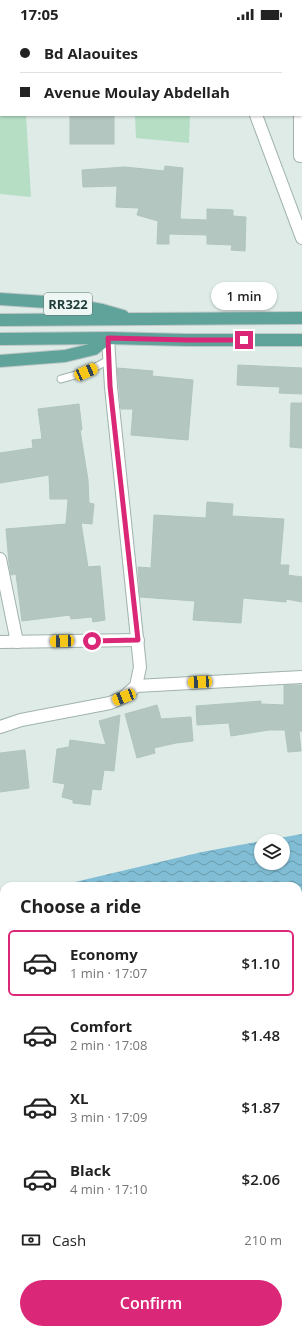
<!DOCTYPE html>
<html lang="en">
<head>
<meta charset="utf-8">
<style>
	body { margin:0; font-family:"Open Sans",sans-serif; background:#f6f6f6; color:#222; height:100vh; display:flex; flex-direction:column; font-size:15px; white-space:nowrap }
	* { box-sizing:border-box; margin:0 }
	p { font-size:13px; color:#767676 }
	.icon { flex:none; width:22px; height:22px; fill:none; stroke:currentColor; stroke-width:2; stroke-linecap:round; stroke-linejoin:round }
	.map { position:relative; flex:1; overflow:hidden }
	.panel { position:absolute; left:0px; top:854px; width:302px; height:452px; display:flex; flex-direction:column; background:#fff; border-radius:12px 12px 0 0; box-shadow:0 1px 3px #0004 }
	.panel>* { flex:none }
	.guide { position:absolute; left:0px; top:0px; width:302px; height:88px; box-shadow:0 1px 3px #0004; display:grid; align-content:center; height:88px; padding:0 20px; background:#fff }
	.fabs { position:absolute; left:254px; top:806px; display:grid; gap:8px }
	.fabs a { display:grid; place-items:center; width:36px; height:36px; border-radius:50%; background:#fff; box-shadow:0 1px 3px #0004; font-size:20px }
	.end { position:absolute; width:18px; height:18px; margin:-9px; border:5px solid #db2777; background:#fff; box-shadow:0 0 0 2px #fff }
	.from { border-radius:50% }
	.bubble { position:absolute; height:28px; border-radius:14px; background:#fff; box-shadow:0 1px 3px #0004; font-size:13px; font-weight:600; line-height:28px; text-align:center }
	.car { position:absolute; width:12px; height:24px; margin:-12px -6px; border-radius:5px; box-shadow:0 0 3px 1px #0007; background:linear-gradient(#f5c518 24%,#345 0 40%,#f5c518 0 76%,#345 0 86%,#f5c518 0) }
	.guide b { display:flex; align-items:center; gap:14px; height:38px; font-size:15px }
	.guide b+b { border-top:1px solid #e0e0e0 }
	.guide i { width:10px; height:10px; background:#222 }
	ul { padding:0; list-style:none }
	li { display:flex; align-items:center; gap:12px; height:66px; margin:0 8px 6px; padding:0 12px; border:2px solid transparent; border-radius:6px }
	li div { flex:1 }
	li b { display:block; font-size:15px }
	li em { font-style:normal; font-weight:600 }
	li.on { border-color:#db2777 }
	li>.icon { width:36px; height:36px; stroke-width:1.5 }
	h2 { padding:0 20px; font-size:18px; line-height:48px }
	.pay { display:flex; align-items:center; gap:10px; height:44px; padding:0 20px; font-size:15px }
	.pay p { margin-inline-start:auto }
	.action { display:flex; gap:8px; margin-top:auto; padding:8px 20px }
	.action a { flex:1; height:46px; border-radius:24px; background:#db2777; color:#fff; font-size:16px; font-weight:600; line-height:46px; text-align:center }
	.status { display:flex; justify-content:space-between; align-items:center; height:28px; padding:0 20px; background:#fff; direction:ltr }
	.status svg { height:11px; fill:currentColor }
	.map>svg:first-child { display:block }
	.green { fill:#b5dec5 }
	.water { fill:url(#water-waves) }
	.building { fill:#b3c6c0; stroke:#b0c5bf }
	.lines { fill:none; stroke-linecap:round; stroke-linejoin:round }
	.lane-casing { stroke:#a1b3af; stroke-width:9 }
	.street-casing { stroke:#a1b3af; stroke-width:14 }
	.primary-casing { stroke:#c0c8c7; stroke-width:14 }
	.lane { stroke:#fff; stroke-width:7 }
	.street { stroke:#fff; stroke-width:12 }
	.primary { stroke:#5fa39b; stroke-width:12 }
	.route { stroke:#db2777; stroke-width:5 }
	.labels { text-anchor:middle; stroke-width:4; stroke-linejoin:round; paint-order:stroke }
	.shield { fill:#eef7f4; stroke:#5c7370; stroke-width:1 }
	.shield-label { font-size:13px; font-weight:bold; fill:#1e3b37 }
</style>
</head>
<body>
<div class="status"><b>17:05</b><svg viewBox="0 0 49 12"><path d="M0 12V9h3v3zM5 12V6h3v6zM10 12V3h3v9zM15 12V0h3v12zM26 1h20v11H26zM47 4h2v5h-2z"/></svg></div>
<div class="map">
<svg width="302" height="1306" viewBox="0 0 302 1306">
	<defs>
		<pattern id="water-waves" width="16" height="10" patternUnits="userSpaceOnUse"><rect width="16" height="10" fill="#81bdd4"/><path d="M0 5q4-4 8 0t8 0" fill="none" stroke="#699bad"/></pattern>
	</defs>
	<rect width="100%" height="100%" fill="#deebe7"/>
	<!-- green -->
	<g class="green">
		<path d="M 0,0 L 194,0 L 1,1 L 1,87 L 26,87 L 31,169 L 0,166 Z"/>
		<path d="M 135,87 L 190,87 L 189,115 L 136,110 Z"/>
	</g>
	<!-- water -->
	<path class="water" d="M 302,806 L 302,1306 L 0,1306 L 0,872 L 4,871 L 4,1302 L 298,1302 L 298,858 L 58,858 L 202,824 L 261,813 L 261,835 L 283,835 L 283,813 L 262,813 Z"/>
	<!-- building -->
	<g class="building">
		<rect x="70" y="87" width="44" height="29"/>
		<path d="M 165,138 L 183,140 L 180,191 L 207,192 L 207,181 L 233,182 L 233,188 L 246,189 L 245,223 L 231,222 L 232,217 L 207,216 L 207,207 L 169,206 L 169,216 L 157,216 L 158,193 L 137,187 L 139,180 L 116,179 L 117,158 L 83,159 L 82,142 L 125,139 L 164,143 Z"/>
		<path d="M 238,337 L 302,340 L 302,366 L 279,365 L 280,359 L 237,357 Z"/>
		<path d="M 117,340 L 153,343 L 152,348 L 193,352 L 188,412 L 131,407 L 133,381 L 121,381 Z"/>
		<path d="M 291,375 L 302,375 L 302,420 L 290,419 Z"/>
		<path d="M 79,376 L 82,402 L 80,402 L 88,452 L 89,475 L 94,476 L 92,496 L 81,495 L 88,539 L 100,538 L 105,592 L 93,594 L 92,589 L 71,591 L 70,587 L 22,593 L 16,546 L 11,547 L 9,535 L 6,501 L 66,496 L 68,471 L 50,471 L 49,447 L 0,455 L 0,425 L 33,420 L 32,412 L 42,411 L 38,381 Z"/>
		<path d="M 207,474 L 233,476 L 232,488 L 284,491 L 280,537 L 289,537 L 288,547 L 302,549 L 302,574 L 286,571 L 286,574 L 243,570 L 241,595 L 193,592 L 195,573 L 140,569 L 138,539 L 151,540 L 154,487 L 206,490 Z"/>
		<path d="M 284,657 L 302,657 L 302,703 L 299,703 L 301,723 L 288,724 L 285,702 L 269,702 L 231,708 L 229,695 L 197,697 L 196,678 L 261,673 L 261,676 L 284,677 Z"/>
		<path d="M 157,677 L 161,691 L 191,689 L 193,713 L 176,715 L 154,720 L 155,725 L 137,730 L 125,686 Z"/>
		<path d="M 120,687 L 114,743 L 104,742 L 101,762 L 92,761 L 90,777 L 73,775 L 73,772 L 62,769 L 65,756 L 53,754 L 57,721 L 69,719 L 70,712 L 106,717 L 99,693 Z"/>
		<path d="M 25,722 L 29,760 L 0,764 L 0,725 Z"/>
	</g>
	<g class="lines">
		<!-- lane casing -->
		<g class="lane-casing">
			<path id="lane" d="M 61,351 L 86,344 L 109,332"/>
		</g>
		<!-- street casing -->
		<g class="street-casing">
			<g id="street">
				<path d="M 224,0 L 225,1"/>
				<path d="M 68,1 L 71,1"/>
				<path d="M 0,5 L 1,5"/>
				<path d="M 301,51 L 302,5"/>
				<path d="M 256,87 L 302,210"/>
				<path d="M 300,128 L 300,87"/>
				<path d="M 0,531 L 17,614"/>
				<path d="M 0,614 L 138,612"/>
				<path d="M 136,658 L 302,649"/>
				<path d="M 0,699 L 21,692 L 110,675 L 124,669 L 136,658 L 140,639 L 111,359 L 108,310"/>
			</g>
		</g>
		<!-- primary casing -->
		<g class="primary-casing">
			<g id="primary">
				<path d="M 0,271 L 62,275 L 102,282 L 123,288"/>
				<path d="M 0,292 L 302,290"/>
				<path d="M 0,311 L 108,310 L 187,312 L 302,312"/>
				<path d="M 0,333 L 65,328 L 94,321 L 108,310"/>
			</g>
		</g>
		<!-- lane -->
		<use href="#lane" class="lane"/>
		<!-- street -->
		<use href="#street" class="street"/>
		<!-- primary -->
		<use href="#primary" class="primary"/>
	</g>
	<g class="lines">
		<!-- route -->
		<path class="route" d="M 92,613 L 138,612 L 110,358 L 108,310 L 187,312 L 244,312"/>
	</g>
	<g class="labels">
		<!-- shield labels -->
		<rect class="shield" x="44" y="265" width="48" height="22" rx="3"/>
		<g class="shield-label">
			<text x="68" y="281">RR322</text>
		</g>
	</g>
</svg>
<div class="fabs">
<a><svg class="icon" aria-label="layers" viewBox="0 0 24 24"><path d="M12 4l9 5-9 5-9-5zM3 14l9 5 9-5"/></svg></a>
</div>
<i class="end from" style="left:92px;top:613px"></i>
<i class="end" style="left:244px;top:312px"></i>
<div class="bubble" style="left:211px;top:254px;width:66px">1 min</div>
<i class="car" style="left:86px;top:344px;rotate:66deg"></i>
<i class="car" style="left:62px;top:613px;rotate:268deg"></i>
<i class="car" style="left:200px;top:654px;rotate:267deg"></i>
<i class="car" style="left:124px;top:669px;rotate:249deg"></i>
<div class="guide">
<b><i class="from"></i>Bd Alaouites</b>
<b><i></i>Avenue Moulay Abdellah</b>
</div>
<section class="panel">
<h2>Choose a ride</h2>
<ul>
<li class="on"><svg class="icon" aria-label="car" viewBox="0 0 24 24"><path d="M5 17H2v-5l4-1 3-4h7l3 4 3 1v5h-3M9 17h6M6 11h13"/><circle cx="7" cy="17" r="2"/><circle cx="17" cy="17" r="2"/></svg><div><b>Economy</b><p>1 min · 17:07</p></div><em>$1.10</em></li>
<li><svg class="icon" aria-label="car" viewBox="0 0 24 24"><path d="M5 17H2v-5l4-1 3-4h7l3 4 3 1v5h-3M9 17h6M6 11h13"/><circle cx="7" cy="17" r="2"/><circle cx="17" cy="17" r="2"/></svg><div><b>Comfort</b><p>2 min · 17:08</p></div><em>$1.48</em></li>
<li><svg class="icon" aria-label="car" viewBox="0 0 24 24"><path d="M5 17H2v-5l4-1 3-4h7l3 4 3 1v5h-3M9 17h6M6 11h13"/><circle cx="7" cy="17" r="2"/><circle cx="17" cy="17" r="2"/></svg><div><b>XL</b><p>3 min · 17:09</p></div><em>$1.87</em></li>
<li><svg class="icon" aria-label="car" viewBox="0 0 24 24"><path d="M5 17H2v-5l4-1 3-4h7l3 4 3 1v5h-3M9 17h6M6 11h13"/><circle cx="7" cy="17" r="2"/><circle cx="17" cy="17" r="2"/></svg><div><b>Black</b><p>4 min · 17:10</p></div><em>$2.06</em></li>
</ul>
<div class="pay"><svg class="icon" aria-label="cash" viewBox="0 0 24 24"><path d="M3 7h18v10H3z"/><circle cx="12" cy="12" r="2"/></svg>Cash<p>210 m</p></div>
<div class="action"><a>Confirm</a></div>
</section>
</div>
</body>
</html>
